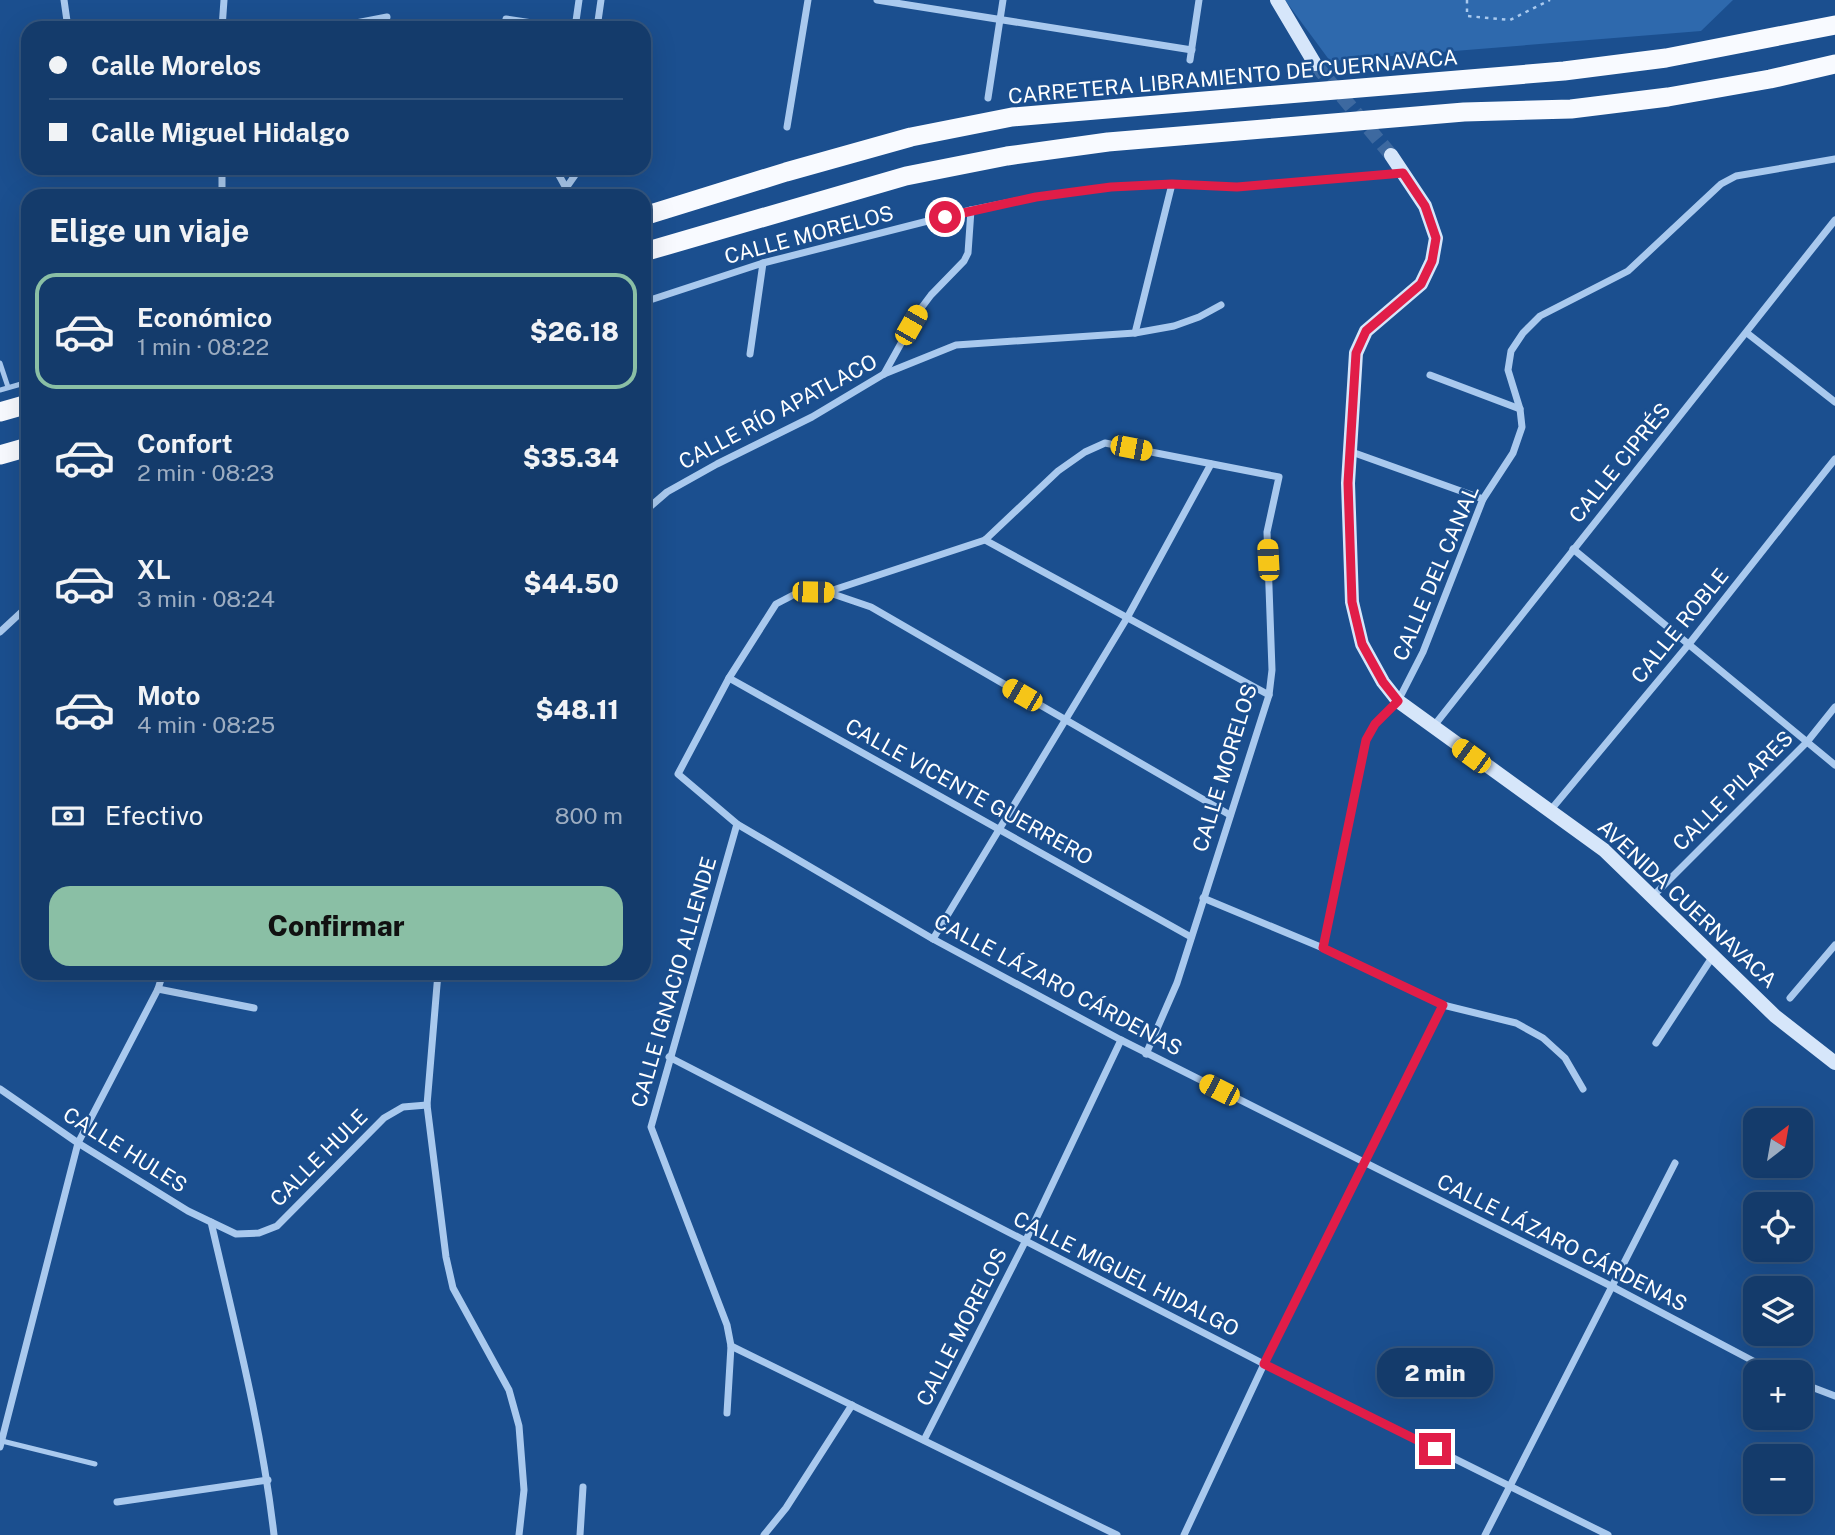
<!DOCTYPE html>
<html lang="es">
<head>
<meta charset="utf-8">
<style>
	body { margin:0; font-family:"Public Sans",sans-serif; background:#1d4271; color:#f1f3f6; height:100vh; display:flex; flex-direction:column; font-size:26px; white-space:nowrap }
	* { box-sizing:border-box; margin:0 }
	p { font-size:23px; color:#9dadc1 }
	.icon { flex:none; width:38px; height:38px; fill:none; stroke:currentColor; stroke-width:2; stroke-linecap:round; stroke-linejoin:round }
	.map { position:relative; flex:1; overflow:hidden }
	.panel { position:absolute; left:21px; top:189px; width:630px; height:791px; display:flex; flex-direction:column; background:#143b6b; border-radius:21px; box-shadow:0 7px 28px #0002,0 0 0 2px #33557e }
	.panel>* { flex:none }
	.hud { position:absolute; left:21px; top:21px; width:630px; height:154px; border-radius:21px; box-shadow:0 7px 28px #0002,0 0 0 2px #33557e; display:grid; align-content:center; height:154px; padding:0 28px; background:#143b6b }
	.needle { width:46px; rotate:31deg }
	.buttons { position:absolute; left:1743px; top:1108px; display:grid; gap:14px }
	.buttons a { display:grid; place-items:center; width:70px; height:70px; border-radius:14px; background:#143b6b; box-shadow:0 7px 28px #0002,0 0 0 2px #33557e; font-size:35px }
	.end { position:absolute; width:32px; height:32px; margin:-16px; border:9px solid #e11d48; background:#fff; box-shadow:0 0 0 4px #fff }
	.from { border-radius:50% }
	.bubble { position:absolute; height:49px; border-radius:21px; background:#143b6b; box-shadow:0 7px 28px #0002,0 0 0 2px #33557e; font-size:23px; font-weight:800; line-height:49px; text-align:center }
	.car { position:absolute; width:21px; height:42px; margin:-21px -10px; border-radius:9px; box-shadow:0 0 5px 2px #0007; background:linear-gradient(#f5c518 24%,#345 0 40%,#f5c518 0 76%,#345 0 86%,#f5c518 0) }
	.hud b { display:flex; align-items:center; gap:24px; height:66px; font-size:26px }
	.hud b+b { border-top:2px solid #33557e }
	.hud i { width:18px; height:18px; background:#f1f3f6 }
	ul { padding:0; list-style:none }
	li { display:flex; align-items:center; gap:21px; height:116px; margin:0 14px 10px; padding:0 14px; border:4px solid transparent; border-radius:21px }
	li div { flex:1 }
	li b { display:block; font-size:26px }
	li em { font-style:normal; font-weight:800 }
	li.on { border-color:#8abfa5 }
	li>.icon { width:63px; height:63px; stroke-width:1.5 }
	h2 { padding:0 28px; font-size:32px; line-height:84px }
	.pay { display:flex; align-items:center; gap:18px; height:77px; padding:0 28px; font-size:26px }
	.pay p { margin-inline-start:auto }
	.cta { display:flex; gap:14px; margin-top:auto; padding:14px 28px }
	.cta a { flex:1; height:80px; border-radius:21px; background:#8abfa5; color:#111; font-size:28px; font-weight:800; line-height:80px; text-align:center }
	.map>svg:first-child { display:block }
	.green { fill:#2e69ad }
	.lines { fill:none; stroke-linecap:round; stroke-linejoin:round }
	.secondary-tunnel { stroke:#3d69a0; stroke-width:14; stroke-dasharray:14 7; stroke-linecap:butt }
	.path { stroke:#a9c9ee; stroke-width:2.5; stroke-dasharray:3.5 5; stroke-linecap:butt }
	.service { stroke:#a9c9ee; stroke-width:5 }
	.minor { stroke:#a9c9ee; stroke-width:7 }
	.secondary { stroke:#d6e6fa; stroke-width:14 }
	.trunk { stroke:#f8faff; stroke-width:19 }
	.route { stroke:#e11d48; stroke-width:9 }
	.labels { text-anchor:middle; stroke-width:5; stroke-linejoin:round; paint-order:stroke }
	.street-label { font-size:21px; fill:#fff; stroke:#1b4f8f }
</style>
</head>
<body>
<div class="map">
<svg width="1835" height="1535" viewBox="0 0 1835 1535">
	<rect width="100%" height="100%" fill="#1b4f8f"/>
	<!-- green -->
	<path class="green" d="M 1285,0 L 1733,0 L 1701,31 L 1330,61 Z"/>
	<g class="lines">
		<!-- secondary-tunnel -->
		<path class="secondary-tunnel" d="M 1315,64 L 1391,155"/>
		<!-- path -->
		<path class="path" d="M 1467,0 L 1467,16 L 1510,20 L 1550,0"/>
		<!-- service -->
		<g class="service">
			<path d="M 0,363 L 8,387"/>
			<path d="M 0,390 L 28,382"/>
			<path d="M 2,1441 L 95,1464"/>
		</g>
		<!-- minor -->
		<g class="minor">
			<path d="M 64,0 L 68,28"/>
			<path d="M 877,0 L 1192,50"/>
			<path d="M 506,19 L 565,28"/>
			<path d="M 222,28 L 224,0"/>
			<path d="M 330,28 L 387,17"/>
			<path d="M 575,28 L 579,0"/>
			<path d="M 597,28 L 601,0"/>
			<path d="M 1190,60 L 1199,0"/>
			<path d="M 988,98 L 1003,0"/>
			<path d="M 787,127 L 808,0"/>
			<path d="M 222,168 L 222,196"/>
			<path d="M 555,168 L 566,188 L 567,196"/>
			<path d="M 566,188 L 580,168"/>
			<path d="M 644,302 L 763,263 L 971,210 L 1036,197 L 1111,187 L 1172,184 L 1237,187 L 1402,173"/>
			<path d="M 1135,333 L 1172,184"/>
			<path d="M 1747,333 L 1835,402"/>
			<path d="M 750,354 L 763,263"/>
			<path d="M 884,374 L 919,311 L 931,295 L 964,261 L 968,253 L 971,210"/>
			<path d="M 1430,375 L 1520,409"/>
			<path d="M 1349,451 L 1483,499"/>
			<path d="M 644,512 L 667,492 L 717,464 L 812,417 L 884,374 L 956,345 L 1135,333 L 1174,326 L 1199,317 L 1221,305"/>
			<path d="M 985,540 L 1269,695"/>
			<path d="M 1573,549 L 1835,765"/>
			<path d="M 827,592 L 985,540 L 1058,471 L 1085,452 L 1105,443 L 1279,477 L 1267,532 L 1272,670 L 1269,695 L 1177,983 L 1146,1054"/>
			<path d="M 0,632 L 28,606"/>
			<path d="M 729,678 L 1191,937"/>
			<path d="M 1433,727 L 1835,220"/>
			<path d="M 1549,812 L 1689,644 L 1835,459"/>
			<path d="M 1230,815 L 871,607 L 827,592 L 799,592 L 776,604 L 729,678 L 678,774 L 737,824 L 933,939 L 1121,1040 L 1611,1286 L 1774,1372"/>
			<path d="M 1653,896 L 1807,742 L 1835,707"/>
			<path d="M 1203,898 L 1323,948 L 1443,1005 L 1516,1023 L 1543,1038 L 1565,1058 L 1583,1089"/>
			<path d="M 933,939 L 1127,618 L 1211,464"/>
			<path d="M 1323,948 L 1366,740 L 1375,724 L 1398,701 L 1423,652 L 1483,499 L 1513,453 L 1522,427 L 1520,409 L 1508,370 L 1511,351 L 1523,333 L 1540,316 L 1628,271 L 1721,184 L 1736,176 L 1835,159"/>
			<path d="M 438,973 L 427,1105 L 446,1257 L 453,1288 L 509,1390 L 519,1426 L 524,1490 L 519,1535"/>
			<path d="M 158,989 L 254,1008"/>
			<path d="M 1790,998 L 1835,945"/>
			<path d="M 1656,1043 L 1713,956"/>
			<path d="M 669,1057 L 1264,1364 L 1608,1535"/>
			<path d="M 0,1089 L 78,1143 L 188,1211 L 236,1234 L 259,1233 L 277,1226 L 384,1118 L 403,1107 L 427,1105"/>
			<path d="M 211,1222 C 235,1326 262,1429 274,1535"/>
			<path d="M 731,1346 L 1117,1535"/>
			<path d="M 1801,1383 L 1835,1396"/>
			<path d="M 727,1413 L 731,1346 L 727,1325 L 651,1127 L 737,824"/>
			<path d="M 924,1440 L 1025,1242 L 1121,1040"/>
			<path d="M 0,1447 L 78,1143 L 158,989 L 163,973"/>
			<path d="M 117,1502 L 268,1480"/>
			<path d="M 580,1535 L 583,1487"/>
			<path d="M 764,1535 L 786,1508 L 852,1405"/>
			<path d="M 1184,1535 L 1264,1364 L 1443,1005"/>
			<path d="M 1485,1535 L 1675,1163"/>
		</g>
		<!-- secondary -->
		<g class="secondary">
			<path d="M 1277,0 L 1315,64"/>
			<path d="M 1391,155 L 1425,206 L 1436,238 L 1432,261 L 1421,284 L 1366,331 L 1356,353 L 1348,483 L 1352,602 L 1362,644 L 1383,682 L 1398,701 L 1604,850 L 1775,1016 L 1835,1063"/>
		</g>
		<!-- trunk -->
		<g class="trunk">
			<path d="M 644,216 L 786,172 L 911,137 L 1012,117 L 1564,71 L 1666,58 L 1835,25"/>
			<path d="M 644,252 L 906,176 L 1007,156 L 1108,142 L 1464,112 L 1571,109 L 1668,97 L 1770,79 L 1835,64"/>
			<path d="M 0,412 L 28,404"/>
			<path d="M 0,455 L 28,447"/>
		</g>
	</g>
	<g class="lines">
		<!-- route -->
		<path class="route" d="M 945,217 L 1036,197 L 1111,187 L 1172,184 L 1237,187 L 1403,173 L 1425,206 L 1436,238 L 1432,261 L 1421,284 L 1366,331 L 1356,353 L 1348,483 L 1352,602 L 1362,644 L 1383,682 L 1398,701 L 1375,724 L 1366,740 L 1323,948 L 1443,1005 L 1264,1364 L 1435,1449"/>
	</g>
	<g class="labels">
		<!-- street labels -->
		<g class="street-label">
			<text transform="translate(1233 77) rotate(-5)" y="7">CARRETERA LIBRAMIENTO DE CUERNAVACA</text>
			<text transform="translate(809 235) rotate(-15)" y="7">CALLE MORELOS</text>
			<text transform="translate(778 412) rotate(-28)" y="7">CALLE RÍO APATLACO</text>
			<text transform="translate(1620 463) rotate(-51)" y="7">CALLE CIPRÉS</text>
			<text transform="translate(1436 573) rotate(-67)" y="7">CALLE DEL CANAL</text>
			<text transform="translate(1680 626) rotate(-51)" y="7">CALLE ROBLE</text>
			<text transform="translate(1225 768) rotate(-73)" y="7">CALLE MORELOS</text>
			<text transform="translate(1733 791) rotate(-45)" y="7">CALLE PILARES</text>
			<text transform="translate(969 792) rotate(29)" y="7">CALLE VICENTE GUERRERO</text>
			<text transform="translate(1687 904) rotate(43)" y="7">AVENIDA CUERNAVACA</text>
			<text transform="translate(674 982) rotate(-74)" y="7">CALLE IGNACIO ALLENDE</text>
			<text transform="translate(1058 985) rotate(28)" y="7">CALLE LÁZARO CÁRDENAS</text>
			<text transform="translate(125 1150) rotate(32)" y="7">CALLE HULES</text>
			<text transform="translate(319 1158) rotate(-45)" y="7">CALLE HULE</text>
			<text transform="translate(1562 1243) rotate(27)" y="7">CALLE LÁZARO CÁRDENAS</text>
			<text transform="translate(1126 1274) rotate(27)" y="7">CALLE MIGUEL HIDALGO</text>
			<text transform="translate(962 1327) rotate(-63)" y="7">CALLE MORELOS</text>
		</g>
	</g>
</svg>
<div class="buttons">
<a><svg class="needle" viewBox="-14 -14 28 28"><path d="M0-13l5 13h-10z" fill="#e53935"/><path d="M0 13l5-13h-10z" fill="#9dadc1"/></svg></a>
<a><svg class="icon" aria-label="locate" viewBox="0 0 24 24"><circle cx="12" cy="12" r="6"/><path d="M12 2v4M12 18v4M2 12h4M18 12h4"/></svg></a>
<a><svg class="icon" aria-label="layers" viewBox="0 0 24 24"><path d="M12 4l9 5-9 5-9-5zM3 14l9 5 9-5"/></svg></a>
<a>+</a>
<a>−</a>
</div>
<i class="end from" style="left:945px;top:217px"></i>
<i class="end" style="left:1435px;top:1449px"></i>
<div class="bubble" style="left:1377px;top:1348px;width:116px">2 min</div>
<i class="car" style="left:911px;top:325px;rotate:30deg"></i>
<i class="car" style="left:1131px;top:448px;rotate:101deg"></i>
<i class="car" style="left:1268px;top:560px;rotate:357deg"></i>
<i class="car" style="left:813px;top:592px;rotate:91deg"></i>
<i class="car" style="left:1022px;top:695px;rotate:300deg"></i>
<i class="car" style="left:1471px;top:756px;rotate:306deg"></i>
<i class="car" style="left:1219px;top:1090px;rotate:297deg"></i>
<div class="hud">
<b><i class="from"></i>Calle Morelos</b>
<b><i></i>Calle Miguel Hidalgo</b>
</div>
<section class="panel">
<h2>Elige un viaje</h2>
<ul>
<li class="on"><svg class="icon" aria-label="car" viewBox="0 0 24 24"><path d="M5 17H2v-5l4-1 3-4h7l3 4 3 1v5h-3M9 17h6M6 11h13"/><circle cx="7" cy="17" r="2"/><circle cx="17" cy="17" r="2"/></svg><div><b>Económico</b><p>1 min · 08:22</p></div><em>$26.18</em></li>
<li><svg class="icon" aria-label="car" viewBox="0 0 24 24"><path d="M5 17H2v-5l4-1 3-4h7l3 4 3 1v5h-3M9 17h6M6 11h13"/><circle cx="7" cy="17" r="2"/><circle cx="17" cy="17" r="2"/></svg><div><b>Confort</b><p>2 min · 08:23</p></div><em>$35.34</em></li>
<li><svg class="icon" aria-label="car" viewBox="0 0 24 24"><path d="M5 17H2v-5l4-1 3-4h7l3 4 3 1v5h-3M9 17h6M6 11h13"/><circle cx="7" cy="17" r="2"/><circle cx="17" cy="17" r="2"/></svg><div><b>XL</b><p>3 min · 08:24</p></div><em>$44.50</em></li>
<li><svg class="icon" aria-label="car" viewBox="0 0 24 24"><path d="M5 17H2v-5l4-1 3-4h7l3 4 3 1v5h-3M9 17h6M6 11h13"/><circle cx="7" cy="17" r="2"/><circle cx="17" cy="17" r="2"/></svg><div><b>Moto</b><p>4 min · 08:25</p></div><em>$48.11</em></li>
</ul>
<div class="pay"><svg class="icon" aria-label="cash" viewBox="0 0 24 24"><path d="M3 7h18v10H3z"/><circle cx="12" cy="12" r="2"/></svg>Efectivo<p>800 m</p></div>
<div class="cta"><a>Confirmar</a></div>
</section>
</div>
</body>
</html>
